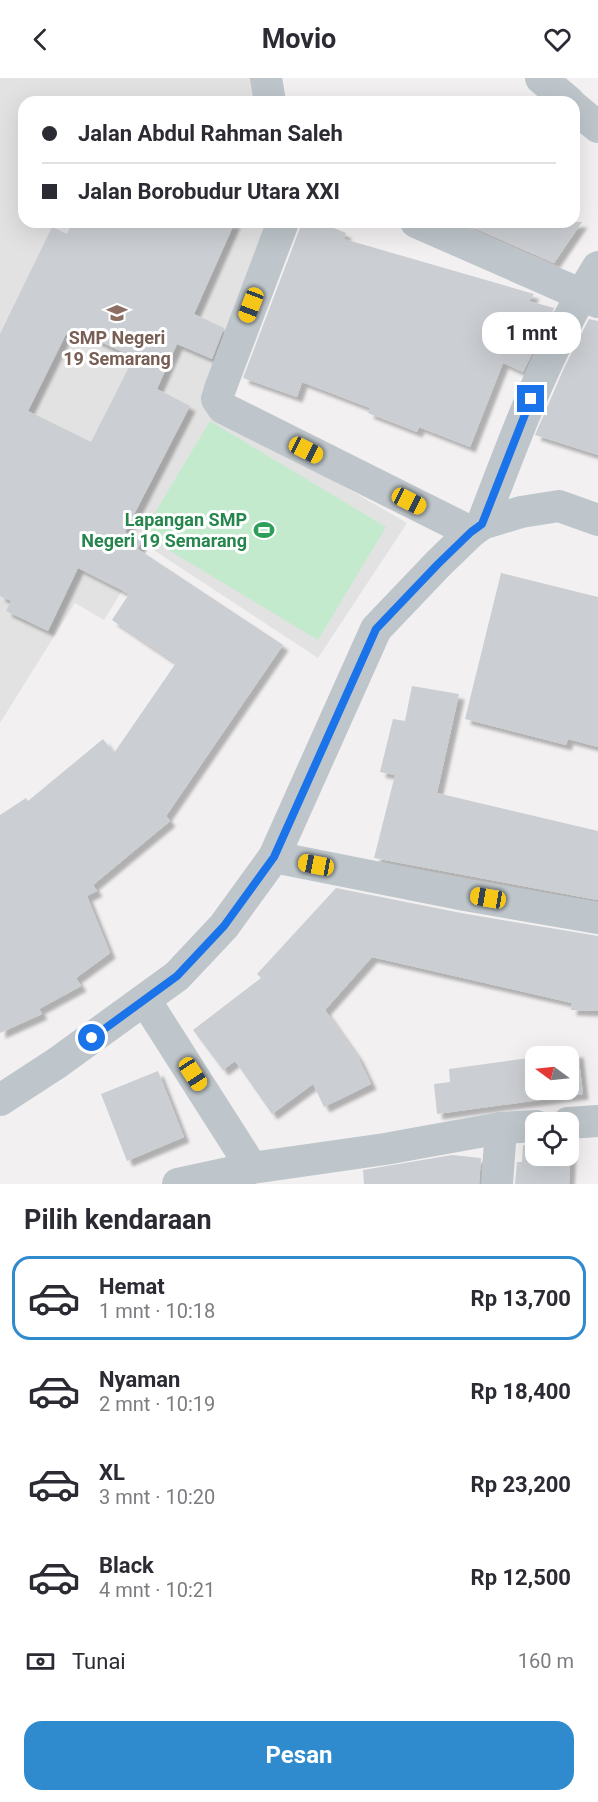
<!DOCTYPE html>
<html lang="id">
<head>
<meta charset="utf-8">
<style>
	body { margin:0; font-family:Roboto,sans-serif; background:#f2f2f3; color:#2b2b33; height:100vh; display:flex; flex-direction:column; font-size:22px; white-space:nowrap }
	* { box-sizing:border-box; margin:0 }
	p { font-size:20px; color:#7c7c81 }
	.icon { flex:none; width:33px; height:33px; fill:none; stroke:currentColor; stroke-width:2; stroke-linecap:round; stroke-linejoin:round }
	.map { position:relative; height:1106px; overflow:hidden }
	.side { display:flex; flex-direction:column; background:#fff; flex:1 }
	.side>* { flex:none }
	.guide { position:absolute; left:18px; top:18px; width:562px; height:132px; border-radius:18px; box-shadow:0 6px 24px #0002; display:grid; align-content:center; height:132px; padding:0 24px; background:#fff }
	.needle { width:39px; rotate:285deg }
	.buttons { position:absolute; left:525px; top:968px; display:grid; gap:12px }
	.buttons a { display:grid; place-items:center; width:54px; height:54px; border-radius:12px; background:#fff; box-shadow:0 6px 24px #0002; font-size:30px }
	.end { position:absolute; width:27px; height:27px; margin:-14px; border:8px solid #1a73e8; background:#fff; box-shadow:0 0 0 3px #fff }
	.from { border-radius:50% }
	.bubble { position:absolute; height:42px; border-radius:18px; background:#fff; box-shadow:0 6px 24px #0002; font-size:20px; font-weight:700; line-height:42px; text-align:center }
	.car { position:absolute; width:18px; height:36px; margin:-18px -9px; border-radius:8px; box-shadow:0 0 4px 2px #0007; background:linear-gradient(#f5c518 24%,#345 0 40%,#f5c518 0 76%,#345 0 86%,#f5c518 0) }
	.guide b { display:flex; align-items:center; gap:21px; height:57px; font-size:22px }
	.guide b+b { border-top:2px solid #e1e1e2 }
	.guide i { width:15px; height:15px; background:#2b2b33 }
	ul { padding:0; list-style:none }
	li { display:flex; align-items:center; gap:18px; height:84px; margin:0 12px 9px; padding:0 12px; border:3px solid transparent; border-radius:18px }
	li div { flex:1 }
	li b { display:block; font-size:22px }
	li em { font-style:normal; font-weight:700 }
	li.current { border-color:#2f8bce }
	li>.icon { width:54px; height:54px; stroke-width:1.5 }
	h2 { padding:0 24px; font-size:27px; line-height:72px }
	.pay { display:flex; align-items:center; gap:15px; height:66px; padding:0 24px; font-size:22px }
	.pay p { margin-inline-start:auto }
	.action { display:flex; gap:12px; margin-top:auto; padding:12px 24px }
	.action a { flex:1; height:69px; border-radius:18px; background:#2f8bce; color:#fff; font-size:24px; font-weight:700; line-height:69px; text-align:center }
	header { display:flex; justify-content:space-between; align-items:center; height:78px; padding:0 24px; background:#fff; font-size:27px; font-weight:700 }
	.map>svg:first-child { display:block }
	.education { fill:#e3e2e2 }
	.green { fill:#c4eace }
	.building { fill:#cbced2; fill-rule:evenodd; filter:url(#shadow) }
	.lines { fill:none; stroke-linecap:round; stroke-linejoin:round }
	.minor { stroke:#bec6cb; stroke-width:32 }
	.route { stroke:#1a73e8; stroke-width:8 }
	.labels { text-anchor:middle; stroke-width:6; stroke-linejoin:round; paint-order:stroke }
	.education-label { font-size:18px; font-weight:bold; fill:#785e54; stroke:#fff }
	.leisure-label { font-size:18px; font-weight:bold; fill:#27864d; stroke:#fff; text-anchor:end }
</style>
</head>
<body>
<header><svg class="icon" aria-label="back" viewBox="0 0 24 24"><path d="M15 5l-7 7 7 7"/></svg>Movio<svg class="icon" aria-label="heart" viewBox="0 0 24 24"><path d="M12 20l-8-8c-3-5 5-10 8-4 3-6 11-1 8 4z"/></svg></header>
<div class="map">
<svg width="598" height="1106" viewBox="0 0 598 1106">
	<defs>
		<filter id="shadow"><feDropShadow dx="5.5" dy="5.5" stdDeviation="1.5" flood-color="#0004"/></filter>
	</defs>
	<rect width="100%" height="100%" fill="#f2f0f1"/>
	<!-- education -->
	<path class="education" d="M 0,0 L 252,0 L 256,24 L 24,24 L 24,144 L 268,144 L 202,326 L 407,445 L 318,580 L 149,469 L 104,542 L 75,525 L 0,645 Z"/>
	<!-- green -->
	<path class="green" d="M 210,343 L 386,449 L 318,562 L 142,456 Z"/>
	<!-- building -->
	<g class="building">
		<path d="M 72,144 L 235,144 L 194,236 L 224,250 L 212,281 L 177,266 L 157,311 L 190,328 L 125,454 L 142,463 L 138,471 L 283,567 L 166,738 L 170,743 L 93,807 L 97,813 L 87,818 L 110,875 L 76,900 L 81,908 L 39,931 L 42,936 L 0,955 L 0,737 L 26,720 L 28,723 L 103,661 L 114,675 L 176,585 L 112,542 L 129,516 L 78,490 L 48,553 L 6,533 L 11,523 L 0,518 L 0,256 L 52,149 L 67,156 ZM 69,250 L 134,279 L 91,364 L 28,333 Z"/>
		<path d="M 301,144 L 319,144 L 346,155 L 344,161 L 534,216 L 529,223 L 554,230 L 523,294 L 503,285 L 470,369 L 419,349 L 417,354 L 368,335 L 370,330 L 302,304 L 297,319 L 243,300 L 300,150 Z"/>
		<path d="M 461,144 L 582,144 L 554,185 Z"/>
		<path d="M 589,241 L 598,243 L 598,377 L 535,357 L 564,290 Z"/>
		<path d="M 501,495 L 598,519 L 598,669 L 568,661 L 566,667 L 465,641 Z"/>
		<path d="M 412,608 L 459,616 L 437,715 L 598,753 L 598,822 L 374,780 L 395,697 L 380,694 L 393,641 L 405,643 Z"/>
		<path d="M 336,810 L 461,835 L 598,858 L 598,933 L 571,932 L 572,925 L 372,879 L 325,932 L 358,979 L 371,1006 L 324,1029 L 313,1006 L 272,1036 L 235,983 L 223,992 L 193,952 L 261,900 L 257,896 Z"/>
		<path d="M 578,974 L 583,1016 L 437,1036 L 434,1006 L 450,1004 L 449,991 L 536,979 L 536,1011 L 568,1011 L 568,978 L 547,978 Z"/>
		<path d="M 158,993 L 184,1059 L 127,1083 L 101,1016 Z"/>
		<path d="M 523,1067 L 536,1068 L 536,1077 L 568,1077 L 568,1071 L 571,1071 L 569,1106 L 515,1106 L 517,1084 L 522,1084 Z"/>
		<path d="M 452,1077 L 481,1080 L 479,1106 L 364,1106 L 363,1092 Z"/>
	</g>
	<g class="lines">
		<!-- minor -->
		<g class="minor">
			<path d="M 266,0 L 270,24"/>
			<path d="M 541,0 L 569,24"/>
			<path d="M 574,29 L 598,49"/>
			<path d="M 283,144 L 220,311 L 217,321 L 223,330 L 471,454"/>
			<path d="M 416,144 L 598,224"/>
			<path d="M 482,446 C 515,359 548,269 598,189"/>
			<path d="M 274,779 L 465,817 L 598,840"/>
			<path d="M 145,922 L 252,1090"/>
			<path d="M 0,1022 L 57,985 L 177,898 L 224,848 L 274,779 L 376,551 L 438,486 L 471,454 L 482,446 L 521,434 L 559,428 L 598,442"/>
			<path d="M 568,1045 L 598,1043"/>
			<path d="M 178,1106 L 252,1090 L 385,1071 L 501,1050 L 536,1048"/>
			<path d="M 497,1106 L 501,1050"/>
		</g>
	</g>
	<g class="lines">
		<!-- route -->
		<path class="route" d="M 92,960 L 177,898 L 224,848 L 274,779 L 376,551 L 438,486 L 471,454 L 482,446 L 531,321"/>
	</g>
	<!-- icons -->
	<defs>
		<g id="school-bare" transform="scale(1.62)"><path d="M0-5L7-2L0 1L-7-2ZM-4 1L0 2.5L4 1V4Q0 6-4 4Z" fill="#8d6e63" stroke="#fff" stroke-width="2.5" paint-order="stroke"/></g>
		<g id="stadium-bare" transform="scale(1.62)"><path d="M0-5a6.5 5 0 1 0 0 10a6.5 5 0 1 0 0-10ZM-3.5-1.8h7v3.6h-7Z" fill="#2e9e5b" stroke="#fff" stroke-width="2.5" paint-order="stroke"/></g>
	</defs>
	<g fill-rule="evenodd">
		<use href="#school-bare" x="117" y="235"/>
		<use href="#stadium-bare" x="264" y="452"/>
	</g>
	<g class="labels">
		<!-- education labels -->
		<g class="education-label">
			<text x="117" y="266">SMP Negeri<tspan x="117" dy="21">19 Semarang</tspan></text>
		</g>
		<!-- leisure labels -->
		<g class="leisure-label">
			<text x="247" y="448">Lapangan SMP<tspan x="247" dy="21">Negeri 19 Semarang</tspan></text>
		</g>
	</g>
</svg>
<div class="buttons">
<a><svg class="needle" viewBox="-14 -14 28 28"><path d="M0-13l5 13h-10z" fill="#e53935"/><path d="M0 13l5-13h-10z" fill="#7c7c81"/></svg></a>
<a><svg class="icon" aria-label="locate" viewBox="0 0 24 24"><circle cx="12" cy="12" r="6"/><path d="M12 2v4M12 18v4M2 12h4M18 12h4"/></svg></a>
</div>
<i class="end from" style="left:92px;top:960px"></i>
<i class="end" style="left:531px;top:321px"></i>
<div class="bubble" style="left:482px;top:234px;width:99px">1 mnt</div>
<i class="car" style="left:251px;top:227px;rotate:201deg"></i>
<i class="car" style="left:306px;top:372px;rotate:117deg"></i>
<i class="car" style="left:409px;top:423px;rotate:117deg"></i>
<i class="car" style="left:316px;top:787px;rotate:281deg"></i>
<i class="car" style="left:488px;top:820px;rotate:280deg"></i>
<i class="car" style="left:193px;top:996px;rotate:147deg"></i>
<div class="guide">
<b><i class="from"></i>Jalan Abdul Rahman Saleh</b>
<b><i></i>Jalan Borobudur Utara XXI</b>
</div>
</div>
<section class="side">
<h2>Pilih kendaraan</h2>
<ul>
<li class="current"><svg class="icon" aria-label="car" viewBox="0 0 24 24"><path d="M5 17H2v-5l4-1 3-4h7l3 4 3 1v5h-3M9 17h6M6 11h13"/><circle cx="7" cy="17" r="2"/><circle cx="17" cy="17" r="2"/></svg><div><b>Hemat</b><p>1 mnt · 10:18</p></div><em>Rp 13,700</em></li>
<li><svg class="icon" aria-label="car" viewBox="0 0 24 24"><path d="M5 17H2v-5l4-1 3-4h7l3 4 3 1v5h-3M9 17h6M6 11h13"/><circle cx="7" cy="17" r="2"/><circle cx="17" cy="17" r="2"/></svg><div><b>Nyaman</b><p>2 mnt · 10:19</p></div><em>Rp 18,400</em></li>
<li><svg class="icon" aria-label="car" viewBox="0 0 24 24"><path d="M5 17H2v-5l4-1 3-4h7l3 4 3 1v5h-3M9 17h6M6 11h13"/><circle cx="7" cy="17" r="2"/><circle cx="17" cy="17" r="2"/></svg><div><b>XL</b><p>3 mnt · 10:20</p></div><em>Rp 23,200</em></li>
<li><svg class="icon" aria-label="car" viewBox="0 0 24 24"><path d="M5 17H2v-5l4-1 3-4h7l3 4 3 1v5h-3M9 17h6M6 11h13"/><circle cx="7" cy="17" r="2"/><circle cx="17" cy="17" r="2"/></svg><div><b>Black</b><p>4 mnt · 10:21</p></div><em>Rp 12,500</em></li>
</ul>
<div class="pay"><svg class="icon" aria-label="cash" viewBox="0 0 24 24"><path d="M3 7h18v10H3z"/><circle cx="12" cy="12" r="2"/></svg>Tunai<p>160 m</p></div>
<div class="action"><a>Pesan</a></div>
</section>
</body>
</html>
